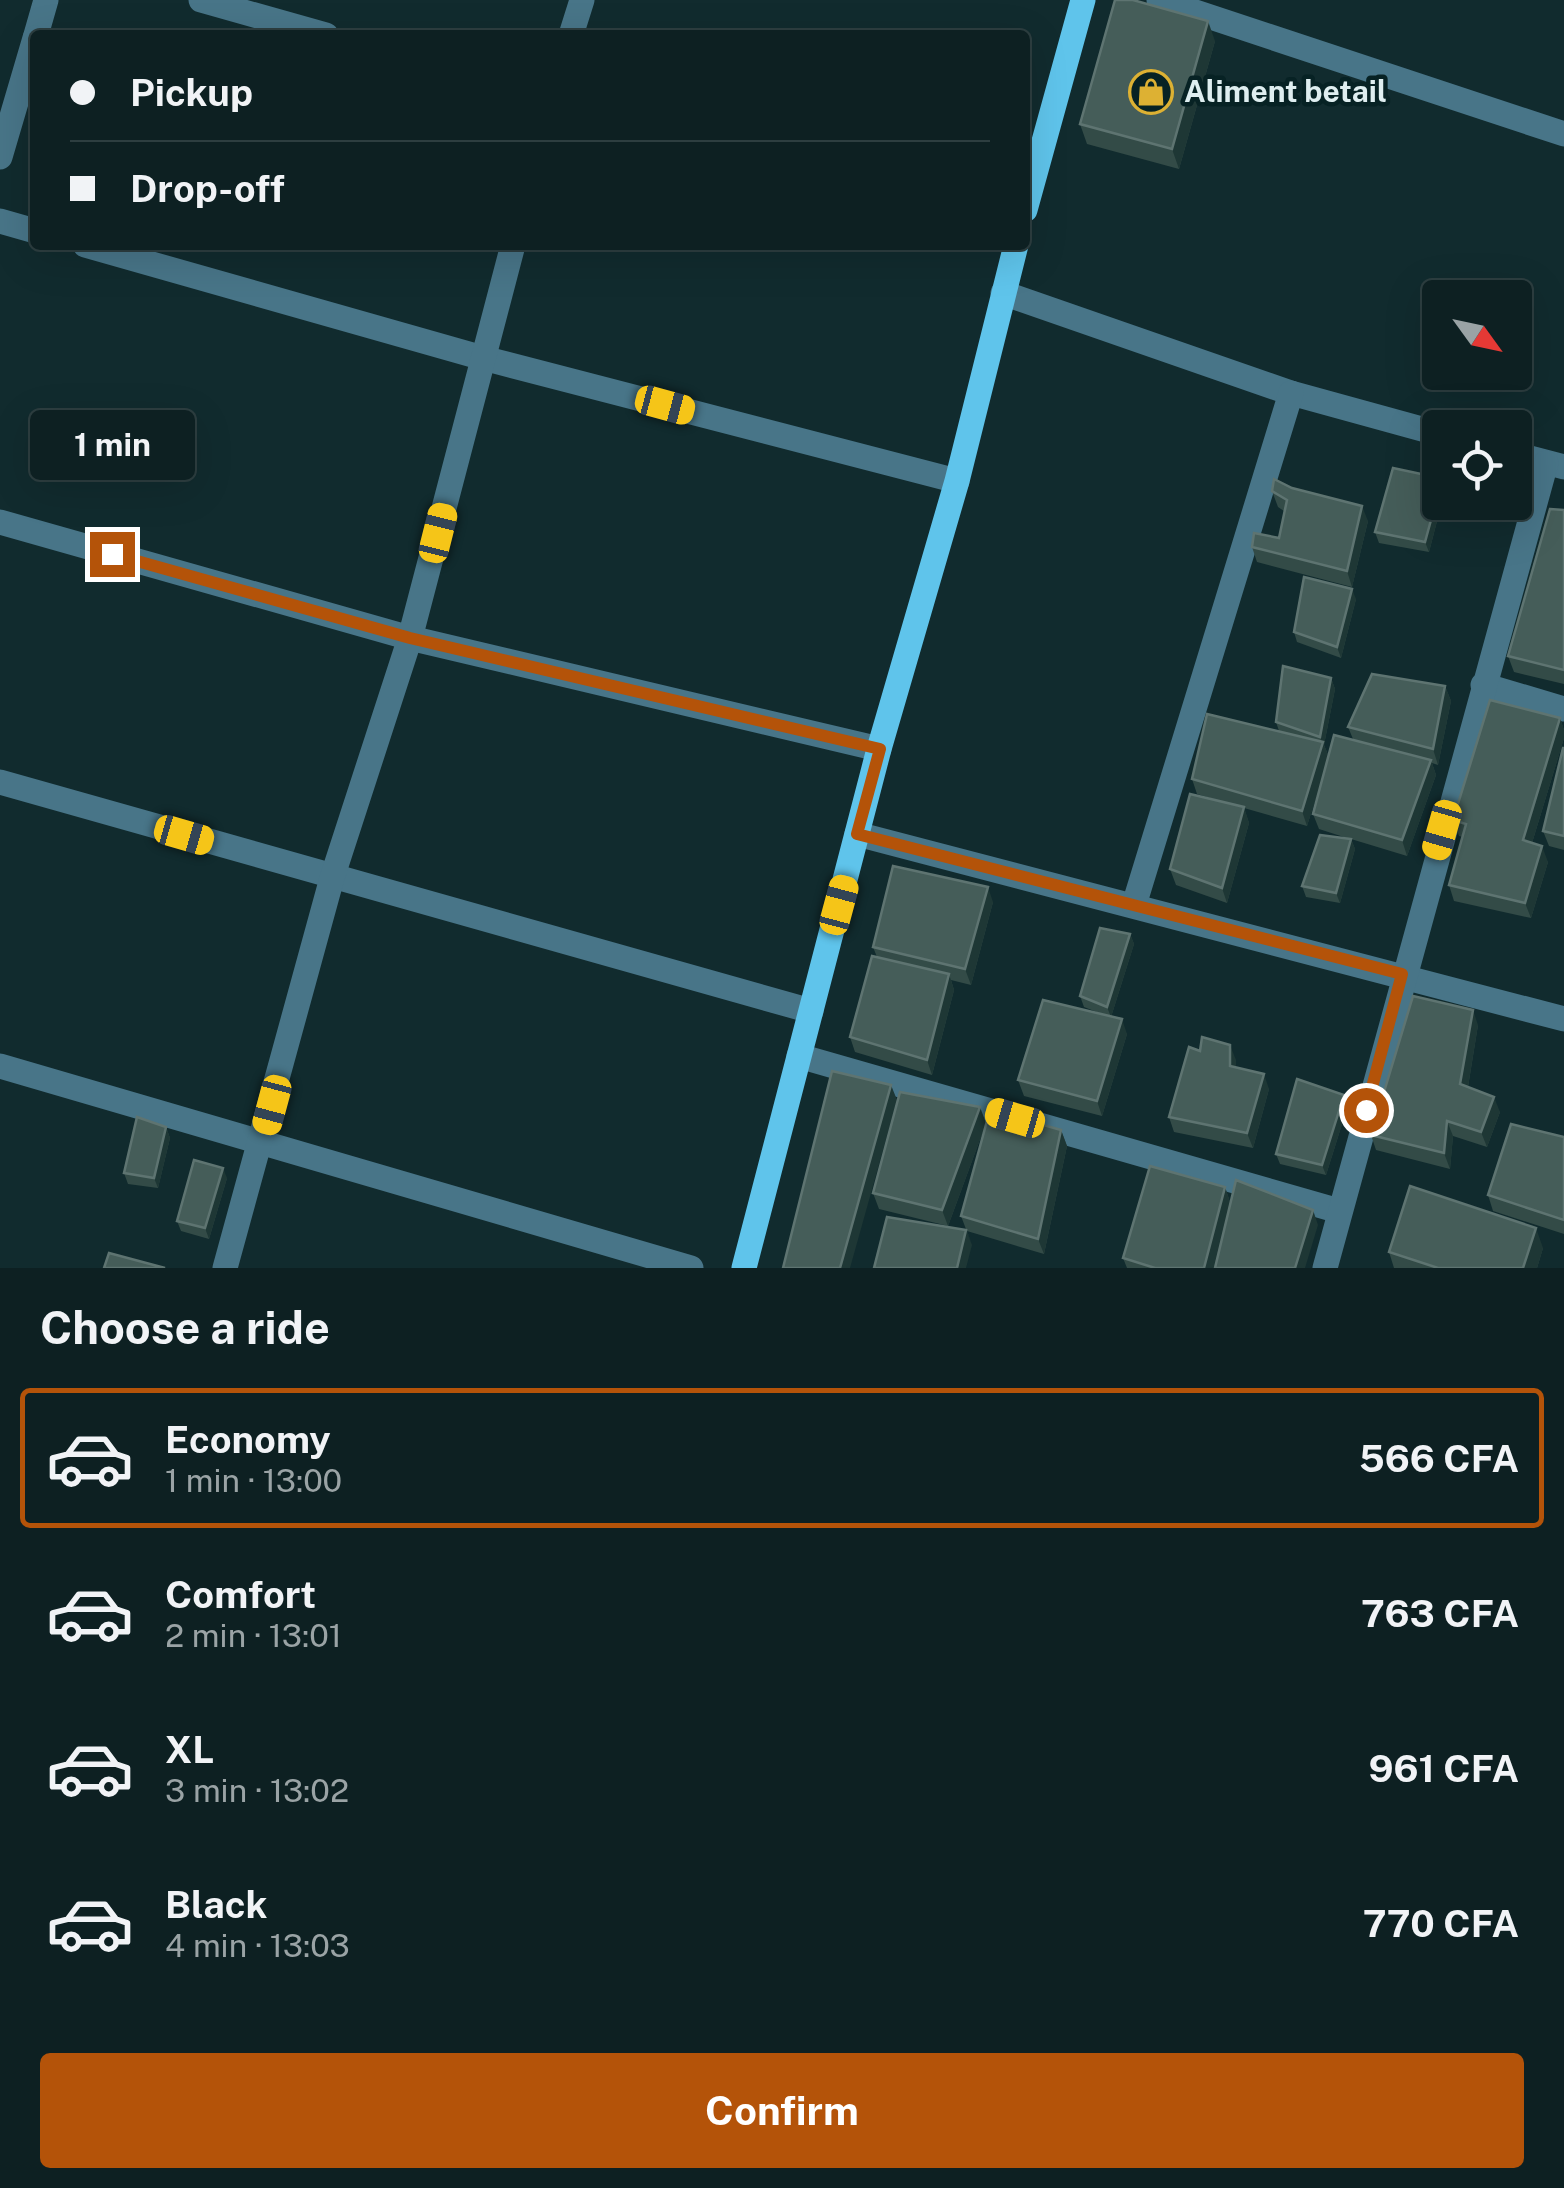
<!DOCTYPE html>
<html lang="en">
<head>
<meta charset="utf-8">
<style>
	body { margin:0; font-family:"Public Sans",sans-serif; background:#1b2d2f; color:#f1f3f6; height:100vh; display:flex; flex-direction:column; font-size:38px; white-space:nowrap }
	* { box-sizing:border-box; margin:0 }
	p { font-size:32px; color:#9aa3a5 }
	.icon { flex:none; width:55px; height:55px; fill:none; stroke:currentColor; stroke-width:2; stroke-linecap:round; stroke-linejoin:round }
	.map { position:relative; height:1268px; overflow:hidden }
	.sheet { display:flex; flex-direction:column; background:#0d2022; flex:1 }
	.sheet>* { flex:none }
	.hud { position:absolute; left:30px; top:30px; width:1000px; height:220px; border-radius:10px; box-shadow:0 10px 40px #0002,0 0 0 2px #2d3e40; display:grid; align-content:center; height:220px; padding:0 40px; background:#0d2022 }
	.needle { width:65px; rotate:123deg }
	.tools { position:absolute; left:1422px; top:280px; display:grid; gap:20px }
	.tools a { display:grid; place-items:center; width:110px; height:110px; border-radius:10px; background:#0d2022; box-shadow:0 10px 40px #0002,0 0 0 2px #2d3e40; font-size:50px }
	.end { position:absolute; width:45px; height:45px; margin:-22px; border:12px solid #b45309; background:#fff; box-shadow:0 0 0 5px #fff }
	.from { border-radius:50% }
	.bubble { position:absolute; height:70px; border-radius:10px; background:#0d2022; box-shadow:0 10px 40px #0002,0 0 0 2px #2d3e40; font-size:32px; font-weight:700; line-height:70px; text-align:center }
	.car { position:absolute; width:30px; height:60px; margin:-30px -15px; border-radius:12px; box-shadow:0 0 8px 2px #0007; background:linear-gradient(#f5c518 24%,#345 0 40%,#f5c518 0 76%,#345 0 86%,#f5c518 0) }
	.hud b { display:flex; align-items:center; gap:35px; height:95px; font-size:38px }
	.hud b+b { border-top:2px solid #2d3e40 }
	.hud i { width:25px; height:25px; background:#f1f3f6 }
	ul { padding:0; list-style:none }
	li { display:flex; align-items:center; gap:30px; height:140px; margin:0 20px 15px; padding:0 20px; border:5px solid transparent; border-radius:10px }
	li div { flex:1 }
	li b { display:block; font-size:38px }
	li em { font-style:normal; font-weight:700 }
	li.on { border-color:#b45309 }
	li>.icon { width:90px; height:90px; stroke-width:1.5 }
	h2 { padding:0 40px; font-size:45px; line-height:120px }
	.action { display:flex; gap:20px; margin-top:auto; padding:20px 40px }
	.action a { flex:1; height:115px; border-radius:10px; background:#b45309; color:#fff; font-size:40px; font-weight:700; line-height:115px; text-align:center }
	.map>svg:first-child { display:block }
	.lines { fill:none; stroke-linecap:round; stroke-linejoin:round }
	.minor { stroke:#487588; stroke-width:25 }
	.major { stroke:#5fc4eb; stroke-width:25 }
	.wall { fill:#334b47 }
	.shaded-wall { fill:#1e3735 }
	.building { fill:#455d59; stroke:#5e7471; stroke-width:2.5 }
	.route { stroke:#b45309; stroke-width:12 }
	.labels { text-anchor:middle; stroke-width:9; stroke-linejoin:round; paint-order:stroke }
	.poi-label { font-size:30px; font-weight:bold; fill:#dfeef0; stroke:#072224; text-anchor:start }
</style>
</head>
<body>
<div class="map">
<svg width="1564" height="1268" viewBox="0 0 1564 1268">
	<rect width="100%" height="100%" fill="#112b2e"/>
	<g class="lines">
		<!-- minor -->
		<g class="minor">
			<path d="M 201,0 L 326,35"/>
			<path d="M 1159,0 L 1564,134"/>
			<path d="M 36,35 L 46,0"/>
			<path d="M 571,35 L 582,0"/>
			<path d="M 0,157 L 35,38"/>
			<path d="M 0,221 L 35,231"/>
			<path d="M 85,245 L 483,358 L 957,481"/>
			<path d="M 1003,293 L 1291,393 L 1440,434"/>
			<path d="M 1515,454 L 1564,467"/>
			<path d="M 0,522 L 410,638 L 879,749"/>
			<path d="M 1483,685 L 1564,709"/>
			<path d="M 0,782 L 811,1011"/>
			<path d="M 857,834 L 1564,1019"/>
			<path d="M 1134,905 L 1291,393"/>
			<path d="M 799,1056 L 1339,1211"/>
			<path d="M 0,1066 L 691,1268"/>
			<path d="M 225,1268 L 332,878 L 410,638 L 513,245"/>
			<path d="M 1325,1268 L 1546,463"/>
		</g>
		<!-- major -->
		<g class="major">
			<path d="M 1025,210 L 1083,0"/>
			<path d="M 744,1268 L 879,749 L 957,481 L 1016,245"/>
		</g>
	</g>
	<!-- wall -->
	<g class="wall">
		<path d="M 1215,41 L 1179,169 L 1087,144 L 1080,124 Z"/>
		<path d="M 1292,488 L 1368,521 L 1352,587 L 1257,562 L 1252,547 L 1279,538 L 1284,511 L 1278,507 L 1272,491 Z"/>
		<path d="M 1440,502 L 1442,502 L 1429,552 L 1379,543 L 1375,532 Z"/>
		<path d="M 1564,510 L 1564,684 L 1514,672 L 1508,656 Z"/>
		<path d="M 1356,599 L 1341,658 L 1297,642 L 1294,632 Z"/>
		<path d="M 1331,678 L 1335,689 L 1324,745 L 1329,757 L 1353,739 L 1348,727 L 1445,686 L 1451,701 L 1438,765 L 1432,763 L 1436,775 L 1407,856 L 1351,839 L 1355,849 L 1340,903 L 1306,897 L 1302,886 L 1350,839 L 1319,829 L 1313,814 L 1326,765 L 1307,826 L 1244,808 L 1249,823 L 1227,903 L 1176,885 L 1170,869 L 1237,806 L 1197,794 L 1192,779 L 1279,731 L 1276,722 Z"/>
		<path d="M 1560,718 L 1564,730 L 1564,738 L 1532,843 L 1548,862 L 1531,918 L 1454,901 L 1449,885 L 1463,837 L 1459,836 L 1453,820 Z"/>
		<path d="M 1564,748 L 1564,850 L 1549,846 L 1543,831 Z"/>
		<path d="M 993,902 L 971,985 L 951,980 L 954,990 L 932,1075 L 855,1052 L 850,1037 L 877,957 L 873,947 Z"/>
		<path d="M 1130,934 L 1134,944 L 1111,1017 L 1127,1034 L 1102,1116 L 1024,1096 L 1018,1080 L 1107,1016 L 1084,1007 L 1080,996 Z"/>
		<path d="M 1478,1025 L 1468,1087 L 1500,1112 L 1487,1147 L 1453,1136 L 1450,1169 L 1376,1150 L 1371,1135 Z"/>
		<path d="M 1200,1051 L 1236,1060 L 1236,1067 L 1269,1089 L 1253,1148 L 1174,1132 L 1169,1117 Z"/>
		<path d="M 1348,1105 L 1326,1175 L 1280,1164 L 1276,1154 Z"/>
		<path d="M 986,1123 L 948,1226 L 879,1209 L 873,1193 Z"/>
		<path d="M 166,1127 L 170,1138 L 158,1188 L 128,1184 L 124,1173 Z"/>
		<path d="M 1061,1130 L 1067,1146 L 1044,1254 L 967,1231 L 972,1245 L 961,1216 Z"/>
		<path d="M 1564,1137 L 1564,1234 L 1493,1211 L 1488,1195 Z"/>
		<path d="M 227,1178 L 209,1239 L 181,1231 L 177,1221 Z"/>
		<path d="M 1225,1187 L 1230,1202 L 1214,1268 L 1127,1268 L 1123,1258 Z"/>
		<path d="M 1543,1248 L 1537,1268 L 1394,1268 L 1389,1252 Z"/>
	</g>
	<!-- shaded-wall -->
	<g class="shaded-wall">
		<path d="M 1208,21 L 1215,41 L 1179,169 L 1172,149 Z"/>
		<path d="M 1440,487 L 1440,502 L 1442,502 L 1429,552 L 1425,542 Z"/>
		<path d="M 1362,506 L 1368,521 L 1352,587 L 1347,571 Z"/>
		<path d="M 1352,589 L 1356,599 L 1341,658 L 1337,647 Z"/>
		<path d="M 1331,678 L 1335,689 L 1324,745 L 1329,757 L 1307,826 L 1302,811 L 1322,744 L 1320,737 Z"/>
		<path d="M 1445,686 L 1451,701 L 1438,765 L 1433,749 Z"/>
		<path d="M 1560,718 L 1564,730 L 1564,738 L 1528,856 L 1523,840 Z"/>
		<path d="M 1431,760 L 1436,775 L 1407,856 L 1402,840 Z"/>
		<path d="M 1244,807 L 1249,823 L 1227,903 L 1222,888 Z"/>
		<path d="M 1351,839 L 1355,849 L 1340,903 L 1336,893 Z"/>
		<path d="M 1542,846 L 1548,862 L 1531,918 L 1525,903 Z"/>
		<path d="M 988,887 L 993,902 L 971,985 L 965,969 Z"/>
		<path d="M 1130,934 L 1134,944 L 1111,1017 L 1107,1007 Z"/>
		<path d="M 949,974 L 954,990 L 932,1075 L 927,1060 Z"/>
		<path d="M 1473,1010 L 1478,1025 L 1466,1099 L 1460,1084 Z"/>
		<path d="M 1122,1019 L 1127,1034 L 1102,1116 L 1097,1101 Z"/>
		<path d="M 1230,1045 L 1236,1060 L 1236,1081 L 1230,1066 Z"/>
		<path d="M 1264,1074 L 1269,1089 L 1253,1148 L 1247,1133 Z"/>
		<path d="M 891,1085 L 897,1100 L 850,1268 L 840,1268 Z"/>
		<path d="M 1344,1095 L 1348,1105 L 1326,1175 L 1322,1165 Z"/>
		<path d="M 1494,1097 L 1500,1112 L 1487,1147 L 1481,1132 Z"/>
		<path d="M 980,1107 L 986,1123 L 948,1226 L 942,1210 Z"/>
		<path d="M 1447,1121 L 1453,1136 L 1450,1169 L 1444,1153 Z"/>
		<path d="M 166,1127 L 170,1138 L 158,1188 L 154,1178 Z"/>
		<path d="M 1061,1130 L 1067,1146 L 1044,1254 L 1038,1239 Z"/>
		<path d="M 223,1168 L 227,1178 L 209,1239 L 205,1228 Z"/>
		<path d="M 1225,1187 L 1230,1202 L 1214,1268 L 1204,1268 Z"/>
		<path d="M 1313,1210 L 1318,1225 L 1305,1268 L 1295,1268 Z"/>
		<path d="M 1536,1228 L 1543,1248 L 1537,1268 L 1523,1268 Z"/>
		<path d="M 966,1230 L 972,1245 L 966,1268 L 957,1268 Z"/>
	</g>
	<!-- building -->
	<g class="building">
		<path d="M 1115,0 L 1133,0 L 1208,21 L 1172,149 L 1080,124 Z"/>
		<path d="M 1393,468 L 1440,478 L 1440,487 L 1425,542 L 1375,532 Z"/>
		<path d="M 1274,479 L 1292,488 L 1362,506 L 1347,571 L 1252,547 L 1254,533 L 1279,538 L 1287,500 L 1272,491 Z"/>
		<path d="M 1550,509 L 1564,510 L 1564,670 L 1508,656 Z"/>
		<path d="M 1304,577 L 1352,589 L 1337,647 L 1294,632 Z"/>
		<path d="M 1283,666 L 1331,678 L 1320,737 L 1276,722 Z"/>
		<path d="M 1372,674 L 1445,686 L 1433,749 L 1348,727 Z"/>
		<path d="M 1490,700 L 1560,718 L 1523,840 L 1542,846 L 1525,903 L 1449,885 L 1466,824 L 1453,820 Z"/>
		<path d="M 1207,714 L 1323,742 L 1302,811 L 1192,779 Z"/>
		<path d="M 1334,735 L 1431,760 L 1402,840 L 1313,814 Z"/>
		<path d="M 1563,748 L 1564,748 L 1564,836 L 1543,831 Z"/>
		<path d="M 1190,794 L 1244,807 L 1222,888 L 1170,869 Z"/>
		<path d="M 1320,835 L 1351,839 L 1336,893 L 1302,886 Z"/>
		<path d="M 893,866 L 988,887 L 965,969 L 873,947 Z"/>
		<path d="M 1100,928 L 1130,934 L 1107,1007 L 1080,996 Z"/>
		<path d="M 872,956 L 949,974 L 927,1060 L 850,1037 Z"/>
		<path d="M 1413,996 L 1473,1010 L 1460,1084 L 1494,1097 L 1481,1132 L 1447,1121 L 1444,1153 L 1371,1135 Z"/>
		<path d="M 1043,1000 L 1122,1019 L 1097,1101 L 1018,1080 Z"/>
		<path d="M 1202,1037 L 1230,1045 L 1230,1066 L 1264,1074 L 1247,1133 L 1169,1117 L 1189,1047 L 1200,1051 Z"/>
		<path d="M 832,1071 L 891,1085 L 840,1268 L 783,1268 Z"/>
		<path d="M 1297,1079 L 1344,1095 L 1322,1165 L 1276,1154 Z"/>
		<path d="M 900,1092 L 980,1107 L 942,1210 L 873,1193 Z"/>
		<path d="M 990,1110 L 1061,1130 L 1038,1239 L 961,1216 Z"/>
		<path d="M 137,1117 L 166,1127 L 154,1178 L 124,1173 Z"/>
		<path d="M 1511,1124 L 1564,1137 L 1564,1220 L 1488,1195 Z"/>
		<path d="M 194,1160 L 223,1168 L 205,1228 L 177,1221 Z"/>
		<path d="M 1150,1166 L 1225,1187 L 1204,1268 L 1155,1268 L 1123,1258 Z"/>
		<path d="M 1236,1180 L 1313,1210 L 1295,1268 L 1215,1268 Z"/>
		<path d="M 1410,1186 L 1536,1228 L 1523,1268 L 1438,1268 L 1389,1252 Z"/>
		<path d="M 887,1217 L 966,1230 L 957,1268 L 874,1268 Z"/>
		<path d="M 109,1253 L 165,1268 L 104,1268 Z"/>
	</g>
	<g class="lines">
		<!-- route -->
		<path class="route" d="M 112,554 L 410,638 L 880,749 L 857,834 L 1402,974 L 1366,1110"/>
	</g>
	<!-- icons -->
	<defs>
		<g id="shop-ring" transform="scale(2.25)"><circle r="9.5" fill="#072224" stroke="#ddb133" stroke-width="1.5"/><path d="M-5-2.5h2.3a2.7 3.5 0 0 1 5.4 0H5L5.5 6h-11ZM-1.5-2.5h3a1.5 2.3 0 0 0-3 0Z" fill="#ddb133"/></g>
	</defs>
	<g fill-rule="evenodd">
		<use href="#shop-ring" x="1151" y="92"/>
	</g>
	<g class="labels">
		<!-- poi labels -->
		<g class="poi-label">
			<text x="1184" y="102">Aliment betail</text>
		</g>
	</g>
</svg>
<div class="tools">
<a><svg class="needle" viewBox="-14 -14 28 28"><path d="M0-13l5 13h-10z" fill="#e53935"/><path d="M0 13l5-13h-10z" fill="#9aa3a5"/></svg></a>
<a><svg class="icon" aria-label="locate" viewBox="0 0 24 24"><circle cx="12" cy="12" r="6"/><path d="M12 2v4M12 18v4M2 12h4M18 12h4"/></svg></a>
</div>
<i class="end from" style="left:1366px;top:1110px"></i>
<i class="end" style="left:112px;top:554px"></i>
<div class="bubble" style="left:30px;top:410px;width:165px">1 min</div>
<i class="car" style="left:665px;top:405px;rotate:105deg"></i>
<i class="car" style="left:438px;top:533px;rotate:14deg"></i>
<i class="car" style="left:1442px;top:830px;rotate:196deg"></i>
<i class="car" style="left:184px;top:835px;rotate:106deg"></i>
<i class="car" style="left:839px;top:905px;rotate:15deg"></i>
<i class="car" style="left:272px;top:1105px;rotate:195deg"></i>
<i class="car" style="left:1015px;top:1118px;rotate:286deg"></i>
<div class="hud">
<b><i class="from"></i>Pickup</b>
<b><i></i>Drop-off</b>
</div>
</div>
<section class="sheet">
<h2>Choose a ride</h2>
<ul>
<li class="on"><svg class="icon" aria-label="car" viewBox="0 0 24 24"><path d="M5 17H2v-5l4-1 3-4h7l3 4 3 1v5h-3M9 17h6M6 11h13"/><circle cx="7" cy="17" r="2"/><circle cx="17" cy="17" r="2"/></svg><div><b>Economy</b><p>1 min · 13:00</p></div><em>566 CFA</em></li>
<li><svg class="icon" aria-label="car" viewBox="0 0 24 24"><path d="M5 17H2v-5l4-1 3-4h7l3 4 3 1v5h-3M9 17h6M6 11h13"/><circle cx="7" cy="17" r="2"/><circle cx="17" cy="17" r="2"/></svg><div><b>Comfort</b><p>2 min · 13:01</p></div><em>763 CFA</em></li>
<li><svg class="icon" aria-label="car" viewBox="0 0 24 24"><path d="M5 17H2v-5l4-1 3-4h7l3 4 3 1v5h-3M9 17h6M6 11h13"/><circle cx="7" cy="17" r="2"/><circle cx="17" cy="17" r="2"/></svg><div><b>XL</b><p>3 min · 13:02</p></div><em>961 CFA</em></li>
<li><svg class="icon" aria-label="car" viewBox="0 0 24 24"><path d="M5 17H2v-5l4-1 3-4h7l3 4 3 1v5h-3M9 17h6M6 11h13"/><circle cx="7" cy="17" r="2"/><circle cx="17" cy="17" r="2"/></svg><div><b>Black</b><p>4 min · 13:03</p></div><em>770 CFA</em></li>
</ul>
<div class="action"><a>Confirm</a></div>
</section>
</body>
</html>
